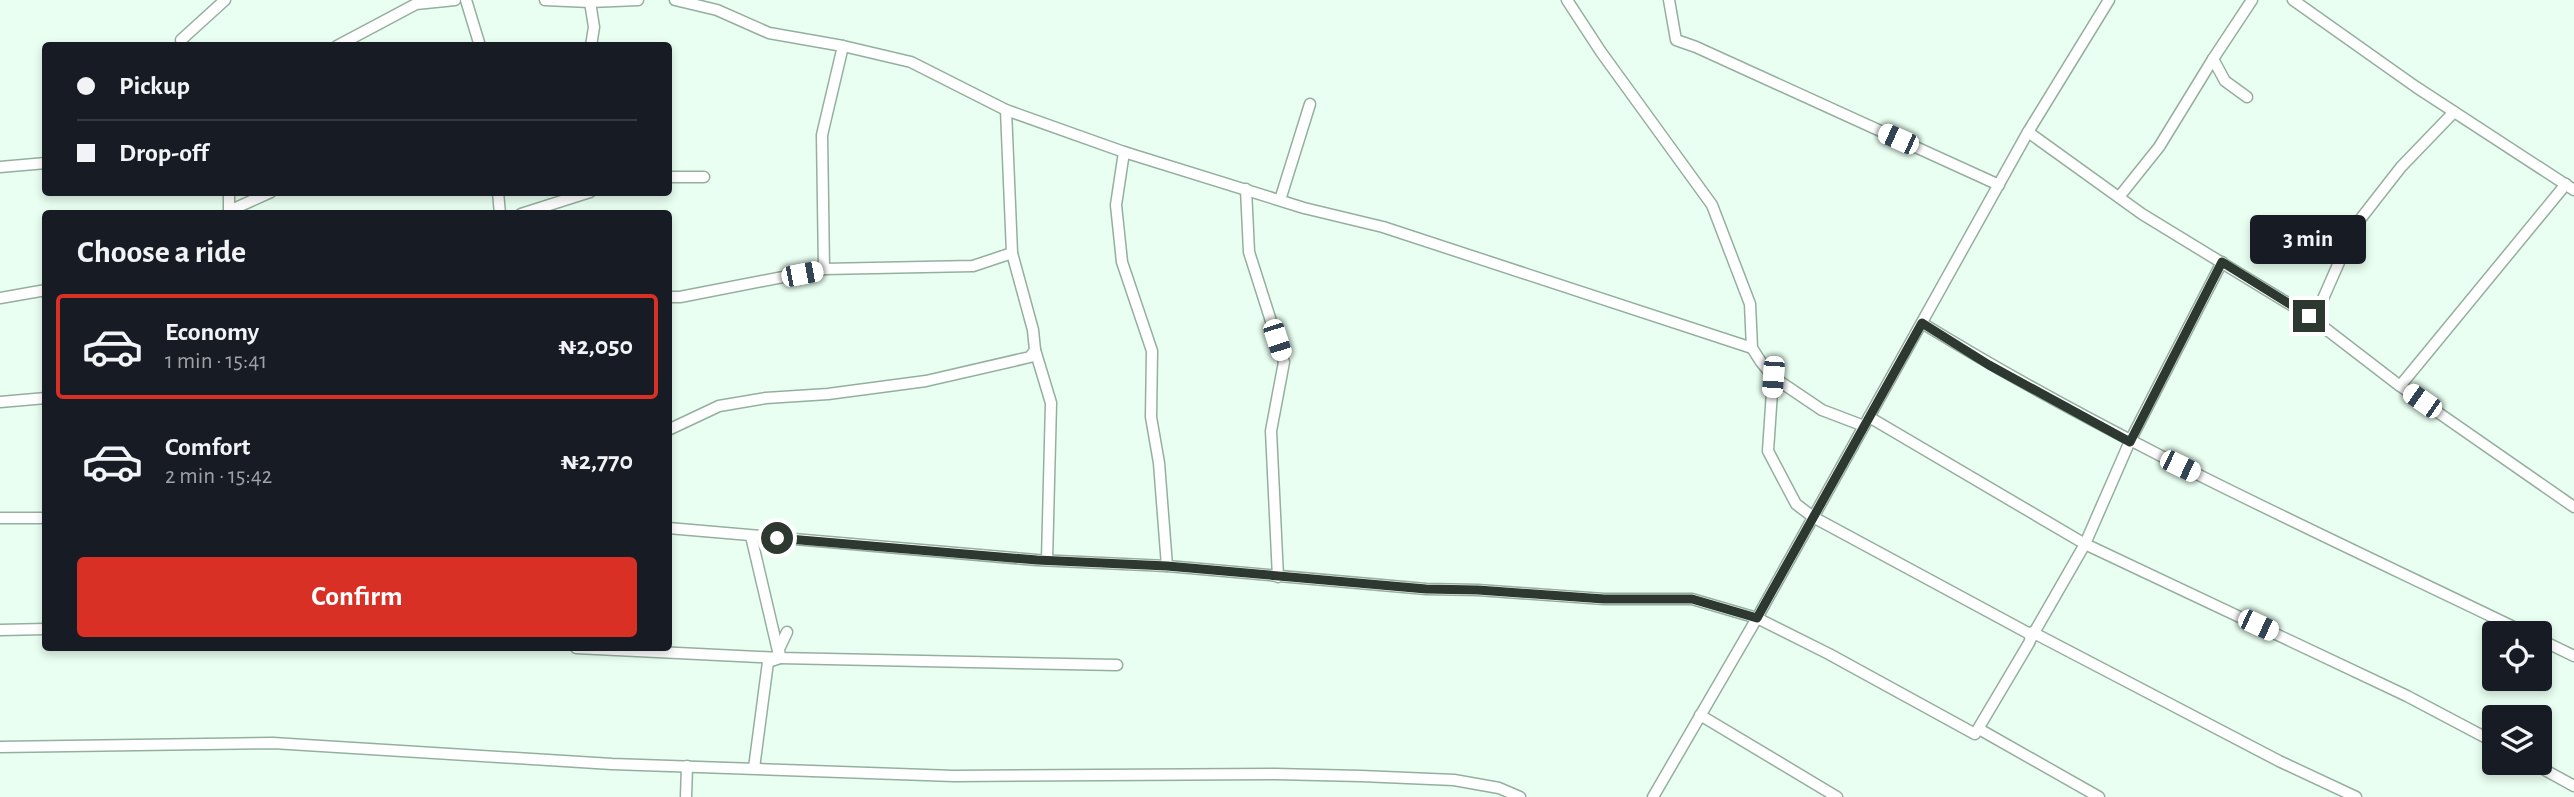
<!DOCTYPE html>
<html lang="en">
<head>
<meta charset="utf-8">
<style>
	body { margin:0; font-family:"Alegreya Sans",sans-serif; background:#20242c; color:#f1f3f6; height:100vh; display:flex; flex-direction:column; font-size:26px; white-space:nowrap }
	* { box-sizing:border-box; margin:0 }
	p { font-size:23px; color:#9ea1a6 }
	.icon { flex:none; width:38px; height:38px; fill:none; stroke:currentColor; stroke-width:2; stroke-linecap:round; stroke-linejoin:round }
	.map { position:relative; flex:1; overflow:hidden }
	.details { position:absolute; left:42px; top:210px; width:630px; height:441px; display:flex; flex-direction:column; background:#171b24; border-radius:7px; box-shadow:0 4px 10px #0003 }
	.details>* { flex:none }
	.top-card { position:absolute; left:42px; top:42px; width:630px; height:154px; border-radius:7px; box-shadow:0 4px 10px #0003; display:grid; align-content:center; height:154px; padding:0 35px; background:#171b24 }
	.tools { position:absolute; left:2482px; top:621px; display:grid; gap:14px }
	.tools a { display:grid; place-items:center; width:70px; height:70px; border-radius:7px; background:#171b24; box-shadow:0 4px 10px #0003; font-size:35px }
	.end { position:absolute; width:32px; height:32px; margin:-16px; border:9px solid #2d3831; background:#fff; box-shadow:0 0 0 4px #fff }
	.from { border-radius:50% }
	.bubble { position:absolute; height:49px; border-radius:7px; background:#171b24; box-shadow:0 4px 10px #0003; font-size:23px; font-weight:700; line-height:49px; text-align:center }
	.car { position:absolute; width:21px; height:42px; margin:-21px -10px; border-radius:9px; box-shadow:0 0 5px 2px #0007; background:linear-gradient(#fff 24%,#345 0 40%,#fff 0 76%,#345 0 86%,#fff 0) }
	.top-card b { display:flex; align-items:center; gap:24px; height:66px; font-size:26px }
	.top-card b+b { border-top:2px solid #363941 }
	.top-card i { width:18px; height:18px; background:#f1f3f6 }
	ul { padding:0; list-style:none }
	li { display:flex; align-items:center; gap:21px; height:105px; margin:0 14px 10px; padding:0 21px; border:4px solid transparent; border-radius:7px }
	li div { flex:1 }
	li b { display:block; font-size:26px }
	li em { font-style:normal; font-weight:700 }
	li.selected { border-color:#d93025 }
	li>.icon { width:63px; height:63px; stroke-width:1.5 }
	h2 { padding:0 35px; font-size:32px; line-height:84px }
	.primary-button { display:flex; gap:14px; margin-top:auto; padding:14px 35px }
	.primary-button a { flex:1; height:80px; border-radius:7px; background:#d93025; color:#fff; font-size:28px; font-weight:700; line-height:80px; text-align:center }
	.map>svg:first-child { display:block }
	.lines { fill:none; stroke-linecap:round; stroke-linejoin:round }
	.street-casing { stroke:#95af9f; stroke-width:13 }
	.street { stroke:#fff; stroke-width:10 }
	.route { stroke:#2d3831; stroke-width:9 }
</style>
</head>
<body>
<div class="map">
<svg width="2574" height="797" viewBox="0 0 2574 797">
	<rect width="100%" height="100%" fill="#e9fff1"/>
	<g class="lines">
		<!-- street casing -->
		<g class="street-casing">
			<g id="street">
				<path d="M 466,0 L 480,46"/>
				<path d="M 545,0 L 590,2 L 638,0"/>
				<path d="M 675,0 L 717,10 L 769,33 L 843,46 L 911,62 L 1006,110 L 1124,152 L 1304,208 L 1383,227 L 1752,348"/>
				<path d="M 1567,0 L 1601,52 L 1712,205 L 1750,304 L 1752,348 L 1761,362 L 1773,377 L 1822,410 L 1864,426"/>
				<path d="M 1669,0 L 1676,40 L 1696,47 L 1999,185"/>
				<path d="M 2293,0 L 2416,87 L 2574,190"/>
				<path d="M 590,2 L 594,27 L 591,46"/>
				<path d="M 181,40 L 225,0"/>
				<path d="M 337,46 L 416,4 L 455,0"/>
				<path d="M 2213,59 L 2225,81 L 2247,97"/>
				<path d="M 2028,132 L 2142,214 L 2309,316 L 2322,301 L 2355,226 L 2401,167 L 2454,112"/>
				<path d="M 1124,152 L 1116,205 L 1122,262 L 1152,351 L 1151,417 L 1159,463 L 1167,566"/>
				<path d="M 0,167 L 46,163"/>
				<path d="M 668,177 L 704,177"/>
				<path d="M 1246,189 L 1249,252 L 1284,362 L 1271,431 L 1278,577"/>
				<path d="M 498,192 L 500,214"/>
				<path d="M 2119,197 L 2159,147 L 2213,59 L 2252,0"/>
				<path d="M 1280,200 L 1310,104"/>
				<path d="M 229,211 L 271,192"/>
				<path d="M 229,214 L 229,192"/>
				<path d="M 521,214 L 590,192"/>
				<path d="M 824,269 L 822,135 L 843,46"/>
				<path d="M 668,297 L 680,297 L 824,269 L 973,266 L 1012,253"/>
				<path d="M 0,298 L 46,290"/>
				<path d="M 2309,316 L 2400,386 L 2574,507"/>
				<path d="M 1922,323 C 2115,442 2324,535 2528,634"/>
				<path d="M 1035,350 L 1051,403 L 1047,560"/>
				<path d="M 2400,386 L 2566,184"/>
				<path d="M 0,402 L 46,398"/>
				<path d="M 1869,417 L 2085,544 L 2407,696 L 2494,742"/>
				<path d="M 668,430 L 719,406 L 766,398 L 828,394 L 926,381 L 1030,357 L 1035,350 L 1033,330 L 1012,253 L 1006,110"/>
				<path d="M 0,518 L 46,518"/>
				<path d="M 668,528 L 1037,560 L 1167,566 L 1426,589 L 1478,590 L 1604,599 L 1692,599 L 1757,618 L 1829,654 L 1975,734 L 2029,643 L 2031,638 L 2028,633 L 1813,517 L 1796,504 L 1768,451 L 1773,377"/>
				<path d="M 751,536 L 778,651"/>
				<path d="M 0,630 L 46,629"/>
				<path d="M 2032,632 L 2279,761 L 2356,797"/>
				<path d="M 2031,638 L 2085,544 L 2130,441 L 2222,262"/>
				<path d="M 2539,639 L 2574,656"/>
				<path d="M 576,648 L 780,658 L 1117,665"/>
				<path d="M 1700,715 L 1837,797"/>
				<path d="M 1979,729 L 2099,797"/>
				<path d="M 0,747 L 273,743 L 612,764 L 954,776 L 1275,774 L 1361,776 L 1454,780 L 1499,788 L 1520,797"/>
				<path d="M 2532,763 L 2574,786"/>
				<path d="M 754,768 L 768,662 L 780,658 L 779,649 L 787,632"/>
				<path d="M 686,797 L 687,766"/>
				<path d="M 1653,797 L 1757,618 L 2028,132 L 2109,0"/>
			</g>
		</g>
		<!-- street -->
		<use href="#street" class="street"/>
	</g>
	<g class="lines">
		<!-- route -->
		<path class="route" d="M 777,538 L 1037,560 L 1167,566 L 1426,589 L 1478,590 L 1604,599 L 1692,599 L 1757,618 L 1922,323 L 1989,365 L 2130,442 L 2222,262 L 2309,316"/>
	</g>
</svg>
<div class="tools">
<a><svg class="icon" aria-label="locate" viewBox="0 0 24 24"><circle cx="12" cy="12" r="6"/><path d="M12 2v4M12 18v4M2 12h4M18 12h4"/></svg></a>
<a><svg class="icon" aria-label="layers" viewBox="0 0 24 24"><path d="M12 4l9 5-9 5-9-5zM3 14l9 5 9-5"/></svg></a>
</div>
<i class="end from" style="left:777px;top:538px"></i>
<i class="end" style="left:2309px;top:316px"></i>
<div class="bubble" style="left:2250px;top:215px;width:116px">3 min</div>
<i class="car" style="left:1898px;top:139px;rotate:294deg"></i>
<i class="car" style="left:802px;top:274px;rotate:79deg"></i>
<i class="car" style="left:1277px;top:340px;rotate:162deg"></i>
<i class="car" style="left:1773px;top:377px;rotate:184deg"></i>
<i class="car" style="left:2422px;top:401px;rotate:305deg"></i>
<i class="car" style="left:2180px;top:466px;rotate:116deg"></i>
<i class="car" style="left:2258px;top:625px;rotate:115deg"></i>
<div class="top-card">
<b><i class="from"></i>Pickup</b>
<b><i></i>Drop-off</b>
</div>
<section class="details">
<h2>Choose a ride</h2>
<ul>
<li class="selected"><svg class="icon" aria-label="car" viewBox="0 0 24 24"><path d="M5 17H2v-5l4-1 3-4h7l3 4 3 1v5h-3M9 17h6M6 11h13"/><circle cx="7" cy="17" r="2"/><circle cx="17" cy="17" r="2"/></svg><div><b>Economy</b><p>1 min · 15:41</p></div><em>₦2,050</em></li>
<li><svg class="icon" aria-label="car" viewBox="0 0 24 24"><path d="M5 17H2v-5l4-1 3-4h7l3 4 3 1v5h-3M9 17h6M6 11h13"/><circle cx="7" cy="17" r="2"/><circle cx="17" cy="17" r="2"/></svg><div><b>Comfort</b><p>2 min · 15:42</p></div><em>₦2,770</em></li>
</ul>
<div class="primary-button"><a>Confirm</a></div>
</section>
</div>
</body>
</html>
